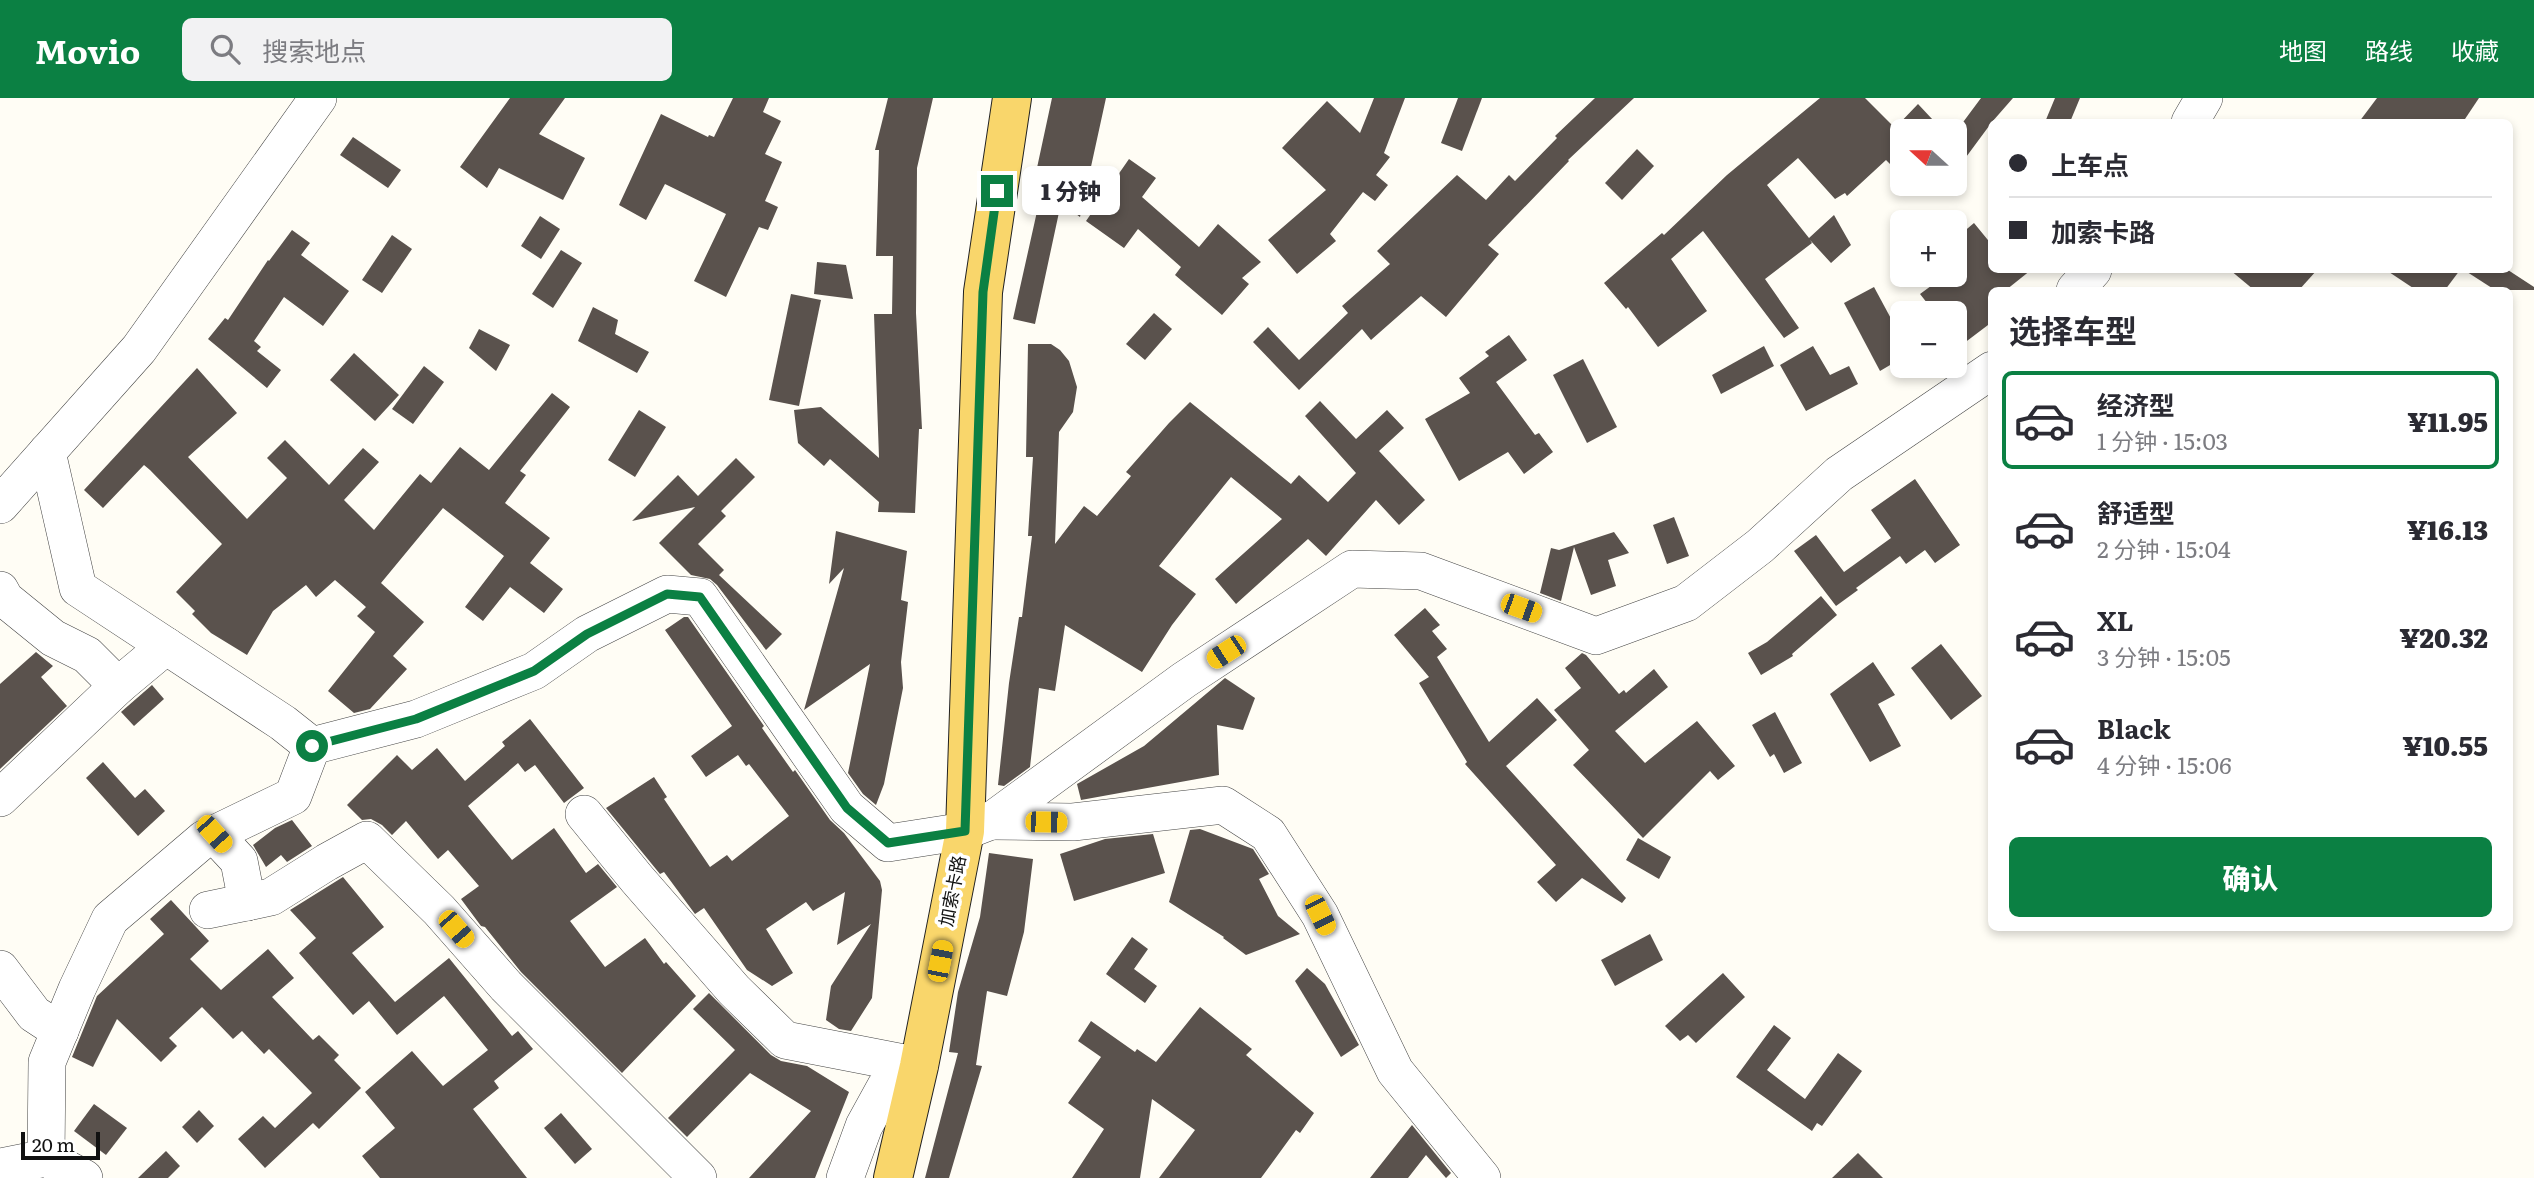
<!DOCTYPE html>
<html lang="zh">
<head>
<meta charset="utf-8">
<style>
	body { margin:0; font-family:Literata,"Noto Sans SC",serif; background:#f2f2f3; color:#2b2b33; height:100vh; display:flex; flex-direction:column; font-size:26px; white-space:nowrap }
	* { box-sizing:border-box; margin:0 }
	p { font-size:23px; color:#7c7c81 }
	.icon { flex:none; width:38px; height:38px; fill:none; stroke:currentColor; stroke-width:2; stroke-linecap:round; stroke-linejoin:round }
	.map { position:relative; flex:1; overflow:hidden }
	.sheet { position:absolute; left:1988px; top:189px; width:525px; height:644px; display:flex; flex-direction:column; background:#fff; border-radius:10px; box-shadow:0 4px 10px #0003 }
	.sheet>* { flex:none }
	.hud { position:absolute; left:1988px; top:21px; width:525px; height:154px; border-radius:10px; box-shadow:0 4px 10px #0003; display:grid; align-content:center; height:154px; padding:0 21px; background:#fff }
	.needle { width:46px; rotate:291deg }
	.fabs { position:absolute; left:1890px; top:21px; display:grid; gap:14px }
	.fabs a { display:grid; place-items:center; width:77px; height:77px; border-radius:10px; background:#fff; box-shadow:0 4px 10px #0003; font-size:35px }
	.scale { position:absolute; left:21px; bottom:18px; width:79px; box-sizing:border-box; padding-left:7px; border:4px solid #111; border-top:0; font-size:19px; line-height:24px; white-space:nowrap; color:#111; -webkit-text-stroke:5px #fff; paint-order:stroke }
	.end { position:absolute; width:32px; height:32px; margin:-16px; border:9px solid #0b8043; background:#fff; box-shadow:0 0 0 4px #fff }
	.from { border-radius:50% }
	.bubble { position:absolute; height:49px; border-radius:10px; background:#fff; box-shadow:0 4px 10px #0003; font-size:23px; font-weight:800; line-height:49px; text-align:center }
	.car { position:absolute; width:21px; height:42px; margin:-21px -10px; border-radius:9px; box-shadow:0 0 5px 2px #0007; background:linear-gradient(#f5c518 24%,#345 0 40%,#f5c518 0 76%,#345 0 86%,#f5c518 0) }
	.hud b { display:flex; align-items:center; gap:24px; height:66px; font-size:26px }
	.hud b+b { border-top:2px solid #e1e1e2 }
	.hud i { width:18px; height:18px; background:#2b2b33 }
	ul { padding:0; list-style:none }
	li { display:flex; align-items:center; gap:21px; height:98px; margin:0 14px 10px; padding:0 7px; border:4px solid transparent; border-radius:10px }
	li div { flex:1 }
	li b { display:block; font-size:26px }
	li em { font-style:normal; font-weight:800 }
	li.current { border-color:#0b8043 }
	li>.icon { width:63px; height:63px; stroke-width:1.5 }
	h2 { padding:0 21px; font-size:32px; line-height:84px }
	.primary-button { display:flex; gap:14px; margin-top:auto; padding:14px 21px }
	.primary-button a { flex:1; height:80px; border-radius:10px; background:#0b8043; color:#fff; font-size:28px; font-weight:800; line-height:80px; text-align:center }
	header { display:flex; align-items:center; gap:42px; box-sizing:border-box; height:98px; padding:0 35px; background:#0b8043; color:#fff }
	header strong { font-size:33px }
	nav { display:flex; gap:38px; margin-inline-start:auto; font-size:24px }
	.search { width:490px; height:63px; background:#f2f2f3; display:flex; align-items:center; gap:18px; box-sizing:border-box; padding:0 24px; border-radius:10px; color:#7c7c81; font-size:26px }
	.map>svg:first-child { display:block }
	.building { fill:#5a524d }
	.lines { fill:none; stroke-linecap:round; stroke-linejoin:round }
	.minor-casing { stroke:#444; stroke-width:38 }
	.major-casing { stroke:#222; stroke-width:40 }
	.minor { stroke:#fff; stroke-width:37 }
	.major { stroke:#f9d66b; stroke-width:38 }
	.route { stroke:#0b8043; stroke-width:9 }
	.labels { text-anchor:middle; stroke-width:7; stroke-linejoin:round; paint-order:stroke }
	.street-label { font-size:18px; fill:#111; stroke:#fff }
</style>
</head>
<body>
<header>
<strong>Movio</strong>
<div class="search"><svg class="icon" aria-label="search" viewBox="0 0 24 24"><circle cx="10" cy="10" r="6"/><path d="M15 15l6 6"/></svg>搜索地点</div>
<nav><a>地图</a><a>路线</a><a>收藏</a></nav>
</header>
<div class="map">
<svg width="2534" height="1080" viewBox="0 0 2534 1080">
	<rect width="100%" height="100%" fill="#fffdf5"/>
	<!-- building -->
	<g class="building">
		<path d="M 510,0 L 565,0 L 539,36 L 585,60 L 563,102 L 499,70 L 487,90 L 460,69 Z"/>
		<path d="M 733,0 L 769,0 L 763,14 L 781,23 L 765,56 L 782,64 L 765,103 L 778,109 L 768,132 L 759,129 L 726,199 L 694,183 L 726,116 L 665,86 L 646,122 L 619,107 L 661,16 L 708,39 L 709,37 L 714,39 Z"/>
		<path d="M 888,0 L 933,0 L 917,70 L 916,215 L 922,331 L 919,331 L 915,415 L 878,414 L 879,404 L 830,361 L 824,368 L 798,345 L 794,312 L 821,309 L 879,360 L 874,216 L 892,216 L 893,158 L 876,158 L 879,52 L 875,52 Z"/>
		<path d="M 1052,0 L 1106,0 L 1080,119 L 1061,105 L 1035,226 L 1013,221 L 1038,109 L 1029,107 Z"/>
		<path d="M 1374,0 L 1405,0 L 1384,55 L 1390,59 L 1376,77 L 1388,87 L 1375,103 L 1363,94 L 1330,136 L 1336,143 L 1297,176 L 1268,142 L 1326,92 L 1282,50 L 1327,3 L 1360,35 Z"/>
		<path d="M 1458,0 L 1482,0 L 1462,53 L 1441,45 Z"/>
		<path d="M 1595,0 L 1634,0 L 1568,62 L 1569,63 L 1488,147 L 1499,156 L 1446,219 L 1421,198 L 1371,242 L 1362,231 L 1299,292 L 1253,244 L 1268,229 L 1299,262 L 1348,215 L 1342,208 L 1390,166 L 1377,153 L 1457,77 L 1486,102 L 1509,77 L 1515,83 L 1557,40 L 1555,38 Z"/>
		<path d="M 1820,0 L 1865,0 L 1895,30 L 1918,6 L 1933,22 L 1922,33 L 1899,33 L 1902,36 L 1902,78 L 1886,62 L 1847,98 L 1845,95 L 1835,101 L 1798,60 L 1767,87 L 1809,140 L 1834,117 L 1851,147 L 1831,165 L 1810,142 L 1812,145 L 1765,181 L 1799,230 L 1784,240 L 1703,133 L 1671,161 L 1707,213 L 1658,249 L 1628,209 L 1626,211 L 1604,185 L 1662,135 L 1664,137 L 1727,77 Z"/>
		<path d="M 1981,0 L 2013,0 L 1992,24 L 1955,74 L 1955,35 Z"/>
		<path d="M 2055,0 L 2080,0 L 2070,24 L 2045,24 Z"/>
		<path d="M 2377,0 L 2479,0 L 2463,24 L 2359,24 Z"/>
		<path d="M 353,39 L 401,72 L 388,90 L 340,57 Z"/>
		<path d="M 1637,51 L 1654,68 L 1622,102 L 1605,85 Z"/>
		<path d="M 1129,61 L 1156,80 L 1142,99 L 1199,149 L 1218,126 L 1261,164 L 1242,180 L 1249,186 L 1222,217 L 1175,177 L 1181,169 L 1138,131 L 1124,150 L 1086,123 Z"/>
		<path d="M 540,118 L 560,131 L 541,161 L 521,148 Z"/>
		<path d="M 1974,125 L 1992,147 L 1992,172 L 2031,172 L 2006,192 L 1992,192 L 1992,224 L 1955,252 L 1955,215 L 1935,215 L 1920,196 L 1946,177 L 1955,177 L 1955,170 L 1965,163 L 1955,151 L 1955,141 Z"/>
		<path d="M 292,132 L 310,145 L 301,157 L 349,193 L 323,228 L 284,199 L 254,243 L 261,249 L 257,253 L 281,272 L 267,290 L 208,241 L 225,220 L 228,222 L 268,162 L 269,163 Z"/>
		<path d="M 392,137 L 412,151 L 382,195 L 362,182 Z"/>
		<path d="M 561,152 L 582,165 L 553,210 L 532,196 Z"/>
		<path d="M 817,164 L 846,167 L 853,201 L 814,196 Z"/>
		<path d="M 2230,172 L 2317,172 L 2299,192 L 2254,192 Z"/>
		<path d="M 2386,172 L 2460,172 L 2445,192 L 2416,192 Z"/>
		<path d="M 2464,172 L 2508,172 L 2534,189 L 2534,192 L 2495,192 Z"/>
		<path d="M 1874,189 L 1902,241 L 1902,260 L 1880,273 L 1844,205 Z"/>
		<path d="M 791,196 L 821,202 L 799,308 L 769,302 Z"/>
		<path d="M 593,209 L 618,222 L 615,236 L 649,254 L 637,275 L 578,243 Z"/>
		<path d="M 1154,215 L 1172,231 L 1145,262 L 1126,246 Z"/>
		<path d="M 479,231 L 510,247 L 496,273 L 469,250 Z"/>
		<path d="M 1509,237 L 1527,262 L 1496,284 L 1535,337 L 1539,335 L 1553,354 L 1524,376 L 1508,354 L 1459,383 L 1425,321 L 1470,295 L 1459,280 L 1489,258 L 1485,254 Z"/>
		<path d="M 1028,246 L 1051,246 L 1060,252 L 1069,263 L 1077,289 L 1073,314 L 1059,334 L 1055,446 L 1084,408 L 1097,418 L 1131,378 L 1126,374 L 1169,325 L 1190,304 L 1291,386 L 1299,377 L 1328,404 L 1356,375 L 1305,318 L 1320,303 L 1356,341 L 1387,312 L 1404,330 L 1379,353 L 1425,402 L 1399,427 L 1376,402 L 1326,458 L 1308,441 L 1236,506 L 1215,481 L 1282,421 L 1231,379 L 1159,468 L 1196,496 L 1172,527 L 1142,574 L 1065,527 L 1055,593 L 1039,590 L 1030,669 L 1004,688 L 998,687 L 1009,585 L 1019,519 L 1022,519 L 1032,438 L 1028,438 L 1033,359 L 1026,359 Z"/>
		<path d="M 1764,248 L 1774,268 L 1721,296 L 1712,277 Z"/>
		<path d="M 1813,248 L 1830,277 L 1849,268 L 1858,286 L 1806,313 L 1780,267 Z"/>
		<path d="M 354,255 L 399,297 L 375,323 L 330,282 Z"/>
		<path d="M 1583,261 L 1617,329 L 1587,345 L 1553,277 Z"/>
		<path d="M 424,268 L 444,284 L 413,326 L 392,311 Z"/>
		<path d="M 197,270 L 237,315 L 188,359 L 247,421 L 287,380 L 267,360 L 285,342 L 329,387 L 363,350 L 379,364 L 344,402 L 374,432 L 420,376 L 431,385 L 460,349 L 489,372 L 552,295 L 570,309 L 520,373 L 526,377 L 505,405 L 550,440 L 530,465 L 563,491 L 544,515 L 510,489 L 483,523 L 465,509 L 504,458 L 443,410 L 381,485 L 424,524 L 393,558 L 407,571 L 370,611 L 354,615 L 328,593 L 375,534 L 357,518 L 366,509 L 335,482 L 316,499 L 306,487 L 273,513 L 247,557 L 211,535 L 192,516 L 195,513 L 176,494 L 222,446 L 150,372 L 144,367 L 103,410 L 84,392 Z"/>
		<path d="M 639,312 L 666,329 L 635,379 L 608,362 Z"/>
		<path d="M 736,360 L 755,379 L 721,413 L 726,418 L 698,446 L 724,472 L 719,477 L 782,536 L 766,552 L 717,487 L 710,481 L 691,477 L 659,445 L 695,409 L 632,423 L 678,377 L 698,398 Z"/>
		<path d="M 1915,381 L 1960,447 L 1935,465 L 1925,452 L 1906,466 L 1900,458 L 1856,490 L 1858,492 L 1836,508 L 1794,453 L 1816,437 L 1844,474 L 1891,440 L 1871,412 Z"/>
		<path d="M 1674,419 L 1689,458 L 1667,466 L 1653,427 Z"/>
		<path d="M 836,433 L 907,453 L 901,502 L 908,504 L 901,564 L 903,590 L 884,686 L 876,707 L 863,696 L 848,675 L 870,566 L 804,612 L 844,470 L 829,486 Z"/>
		<path d="M 1614,434 L 1629,455 L 1608,462 L 1616,488 L 1591,497 L 1574,449 L 1561,503 L 1540,495 L 1551,450 L 1559,452 Z"/>
		<path d="M 1821,498 L 1837,517 L 1792,556 L 1793,558 L 1761,577 L 1748,555 L 1767,544 Z"/>
		<path d="M 1425,510 L 1440,527 L 1432,533 L 1447,551 L 1437,559 L 1489,644 L 1537,600 L 1557,622 L 1506,668 L 1626,800 L 1622,805 L 1582,780 L 1556,804 L 1537,784 L 1556,767 L 1465,666 L 1467,664 L 1419,585 L 1429,579 L 1394,537 Z"/>
		<path d="M 684,519 L 688,519 L 764,628 L 762,630 L 793,674 L 795,672 L 830,722 L 844,735 L 880,783 L 882,792 L 872,900 L 851,933 L 839,931 L 826,922 L 831,888 L 871,826 L 837,847 L 845,794 L 813,813 L 806,804 L 766,831 L 793,875 L 772,888 L 747,872 L 704,810 L 695,816 L 664,774 L 660,776 L 606,710 L 654,679 L 667,699 L 664,701 L 710,769 L 727,757 L 732,763 L 789,718 L 749,666 L 746,668 L 738,657 L 706,679 L 691,658 L 732,628 L 665,532 Z"/>
		<path d="M 1941,546 L 1982,598 L 1951,622 L 1911,570 Z"/>
		<path d="M 36,554 L 53,568 L 41,579 L 67,608 L 0,671 L 0,586 Z"/>
		<path d="M 1582,555 L 1586,557 L 1619,596 L 1624,592 L 1626,595 L 1654,571 L 1668,589 L 1615,633 L 1645,665 L 1697,623 L 1735,668 L 1718,682 L 1710,673 L 1643,740 L 1573,667 L 1589,652 L 1554,612 L 1581,590 L 1565,570 Z"/>
		<path d="M 1873,564 L 1895,597 L 1878,606 L 1901,648 L 1870,664 L 1830,596 Z"/>
		<path d="M 1225,580 L 1255,600 L 1243,632 L 1217,627 L 1219,677 L 1081,702 L 1077,686 L 1144,648 Z"/>
		<path d="M 152,587 L 164,601 L 134,628 L 121,614 Z"/>
		<path d="M 1775,614 L 1802,665 L 1784,675 L 1774,656 L 1770,659 L 1752,627 Z"/>
		<path d="M 530,621 L 584,690 L 564,705 L 535,667 L 525,674 L 518,665 L 468,708 L 512,762 L 554,730 L 586,775 L 598,766 L 617,789 L 570,823 L 605,869 L 645,840 L 664,866 L 666,864 L 696,898 L 622,975 L 521,874 L 485,829 L 481,828 L 461,801 L 479,788 L 448,752 L 438,761 L 406,723 L 392,737 L 382,727 L 371,721 L 362,722 L 347,707 L 397,657 L 412,672 L 437,650 L 465,683 L 505,648 L 502,644 Z"/>
		<path d="M 103,664 L 135,700 L 145,691 L 165,713 L 138,738 L 86,680 Z"/>
		<path d="M 292,722 L 312,748 L 287,764 L 281,757 L 266,769 L 253,747 L 275,730 Z"/>
		<path d="M 1200,731 L 1253,751 L 1269,776 L 1259,781 L 1278,818 L 1300,836 L 1246,857 L 1223,840 L 1224,839 L 1169,804 L 1190,732 Z"/>
		<path d="M 1153,736 L 1165,775 L 1074,803 L 1060,756 L 1105,741 Z"/>
		<path d="M 1638,740 L 1671,759 L 1659,781 L 1626,762 Z"/>
		<path d="M 989,755 L 1033,761 L 1024,834 L 1007,898 L 987,893 L 976,967 L 982,968 L 949,1080 L 925,1080 L 958,955 L 949,954 L 958,894 L 980,819 Z"/>
		<path d="M 343,779 L 384,829 L 352,855 L 395,904 L 449,860 L 512,938 L 518,933 L 533,951 L 494,983 L 499,990 L 473,1011 L 527,1080 L 380,1080 L 362,1058 L 395,1030 L 365,994 L 412,953 L 443,988 L 488,952 L 444,898 L 397,937 L 369,903 L 353,917 L 299,855 L 316,840 L 290,812 Z"/>
		<path d="M 171,802 L 209,843 L 190,861 L 221,892 L 268,851 L 294,880 L 272,899 L 313,942 L 319,937 L 339,957 L 334,962 L 361,990 L 319,1031 L 313,1025 L 265,1070 L 238,1041 L 263,1018 L 275,1030 L 312,995 L 269,951 L 264,956 L 242,933 L 233,941 L 202,909 L 169,940 L 177,948 L 161,964 L 117,921 L 93,969 L 72,959 L 97,898 L 164,836 L 150,821 Z"/>
		<path d="M 1650,836 L 1663,862 L 1615,888 L 1601,862 Z"/>
		<path d="M 1132,839 L 1148,851 L 1134,871 L 1157,888 L 1145,905 L 1106,876 Z"/>
		<path d="M 1307,870 L 1325,886 L 1359,947 L 1341,959 L 1295,883 Z"/>
		<path d="M 1723,875 L 1745,899 L 1696,945 L 1688,937 L 1680,943 L 1665,928 Z"/>
		<path d="M 709,895 L 771,957 L 781,963 L 807,968 L 849,994 L 815,1080 L 749,1080 L 811,1013 L 750,975 L 687,1039 L 668,1020 L 735,952 L 693,911 Z"/>
		<path d="M 1200,909 L 1252,951 L 1246,957 L 1314,1015 L 1300,1035 L 1296,1032 L 1261,1080 L 1159,1080 L 1195,1032 L 1152,1001 L 1140,1080 L 1072,1080 L 1104,1031 L 1068,1005 L 1101,959 L 1078,943 L 1091,923 L 1135,954 L 1137,951 L 1156,964 Z"/>
		<path d="M 1774,927 L 1791,940 L 1767,972 L 1805,1001 L 1838,955 L 1862,973 L 1822,1028 L 1817,1025 L 1812,1033 L 1736,979 Z"/>
		<path d="M 94,1006 L 127,1030 L 106,1057 L 74,1033 Z"/>
		<path d="M 199,1012 L 214,1028 L 197,1045 L 182,1029 Z"/>
		<path d="M 561,1015 L 592,1051 L 575,1066 L 544,1030 Z"/>
		<path d="M 1412,1027 L 1451,1075 L 1446,1080 L 1426,1057 L 1408,1080 L 1370,1080 Z"/>
		<path d="M 166,1053 L 180,1068 L 168,1080 L 138,1080 Z"/>
		<path d="M 1858,1055 L 1883,1080 L 1832,1080 Z"/>
	</g>
	<g class="lines">
		<!-- minor casing -->
		<g class="minor-casing">
			<g id="minor">
				<path d="M 2190,24 L 2204,0"/>
				<path d="M 2075,192 L 2093,172"/>
				<path d="M 47,354 L 78,490 L 283,625 L 312,648 L 416,621 L 534,573 L 587,536 L 667,496 L 700,499 L 847,710 L 888,745 L 965,733 L 991,723 L 1184,582 L 1352,471 L 1421,473 L 1596,538 L 1686,505 L 1760,448 L 1839,376 L 1992,272"/>
				<path d="M 0,407 L 139,251 L 318,0"/>
				<path d="M 0,492 L 5,501 L 53,540 L 87,557 L 118,588"/>
				<path d="M 0,700 L 118,588 L 166,548"/>
				<path d="M 584,716 L 637,781 L 734,892 L 785,942 L 919,968"/>
				<path d="M 991,723 L 1073,724 L 1223,707 L 1268,736 L 1320,817 L 1395,973 L 1482,1080"/>
				<path d="M 214,736 L 239,763 L 247,804"/>
				<path d="M 208,812 L 271,799 L 327,764 L 367,742 L 439,812 L 506,888 L 698,1080"/>
				<path d="M 0,871 L 34,916 L 60,933"/>
				<path d="M 46,1060 L 47,964 L 77,891 L 110,821 L 204,741 L 293,698 L 312,648"/>
				<path d="M 0,1069 L 46,1060 L 84,1080"/>
				<path d="M 845,1080 L 864,1028 L 886,988 L 919,968"/>
			</g>
		</g>
		<!-- major casing -->
		<g class="major-casing">
			<path id="major" d="M 893,1080 L 919,968 L 965,733 L 983,194 L 1012,0"/>
		</g>
		<!-- minor -->
		<use href="#minor" class="minor"/>
		<!-- major -->
		<use href="#major" class="major"/>
	</g>
	<g class="lines">
		<!-- route -->
		<path class="route" d="M 312,648 L 416,621 L 534,573 L 587,536 L 667,496 L 700,499 L 847,710 L 888,745 L 965,733 L 983,194 L 997,93"/>
	</g>
	<g class="labels">
		<!-- street labels -->
		<g class="street-label">
			<text transform="translate(953 793) rotate(-79)" y="6">加索卡路</text>
		</g>
	</g>
</svg>
<div class="fabs">
<a><svg class="needle" viewBox="-14 -14 28 28"><path d="M0-13l5 13h-10z" fill="#e53935"/><path d="M0 13l5-13h-10z" fill="#7c7c81"/></svg></a>
<a>+</a>
<a>−</a>
</div>
<div class="scale">20 m</div>
<i class="end from" style="left:312px;top:648px"></i>
<i class="end" style="left:997px;top:93px"></i>
<div class="bubble" style="left:1022px;top:68px;width:98px">1 分钟</div>
<i class="car" style="left:1521px;top:510px;rotate:110deg"></i>
<i class="car" style="left:1226px;top:554px;rotate:237deg"></i>
<i class="car" style="left:1046px;top:724px;rotate:91deg"></i>
<i class="car" style="left:214px;top:736px;rotate:138deg"></i>
<i class="car" style="left:1320px;top:817px;rotate:154deg"></i>
<i class="car" style="left:456px;top:831px;rotate:139deg"></i>
<i class="car" style="left:940px;top:863px;rotate:11deg"></i>
<div class="hud">
<b><i class="from"></i>上车点</b>
<b><i></i>加索卡路</b>
</div>
<section class="sheet">
<h2>选择车型</h2>
<ul>
<li class="current"><svg class="icon" aria-label="car" viewBox="0 0 24 24"><path d="M5 17H2v-5l4-1 3-4h7l3 4 3 1v5h-3M9 17h6M6 11h13"/><circle cx="7" cy="17" r="2"/><circle cx="17" cy="17" r="2"/></svg><div><b>经济型</b><p>1 分钟 · 15:03</p></div><em>¥11.95</em></li>
<li><svg class="icon" aria-label="car" viewBox="0 0 24 24"><path d="M5 17H2v-5l4-1 3-4h7l3 4 3 1v5h-3M9 17h6M6 11h13"/><circle cx="7" cy="17" r="2"/><circle cx="17" cy="17" r="2"/></svg><div><b>舒适型</b><p>2 分钟 · 15:04</p></div><em>¥16.13</em></li>
<li><svg class="icon" aria-label="car" viewBox="0 0 24 24"><path d="M5 17H2v-5l4-1 3-4h7l3 4 3 1v5h-3M9 17h6M6 11h13"/><circle cx="7" cy="17" r="2"/><circle cx="17" cy="17" r="2"/></svg><div><b>XL</b><p>3 分钟 · 15:05</p></div><em>¥20.32</em></li>
<li><svg class="icon" aria-label="car" viewBox="0 0 24 24"><path d="M5 17H2v-5l4-1 3-4h7l3 4 3 1v5h-3M9 17h6M6 11h13"/><circle cx="7" cy="17" r="2"/><circle cx="17" cy="17" r="2"/></svg><div><b>Black</b><p>4 分钟 · 15:06</p></div><em>¥10.55</em></li>
</ul>
<div class="primary-button"><a>确认</a></div>
</section>
</div>
</body>
</html>
